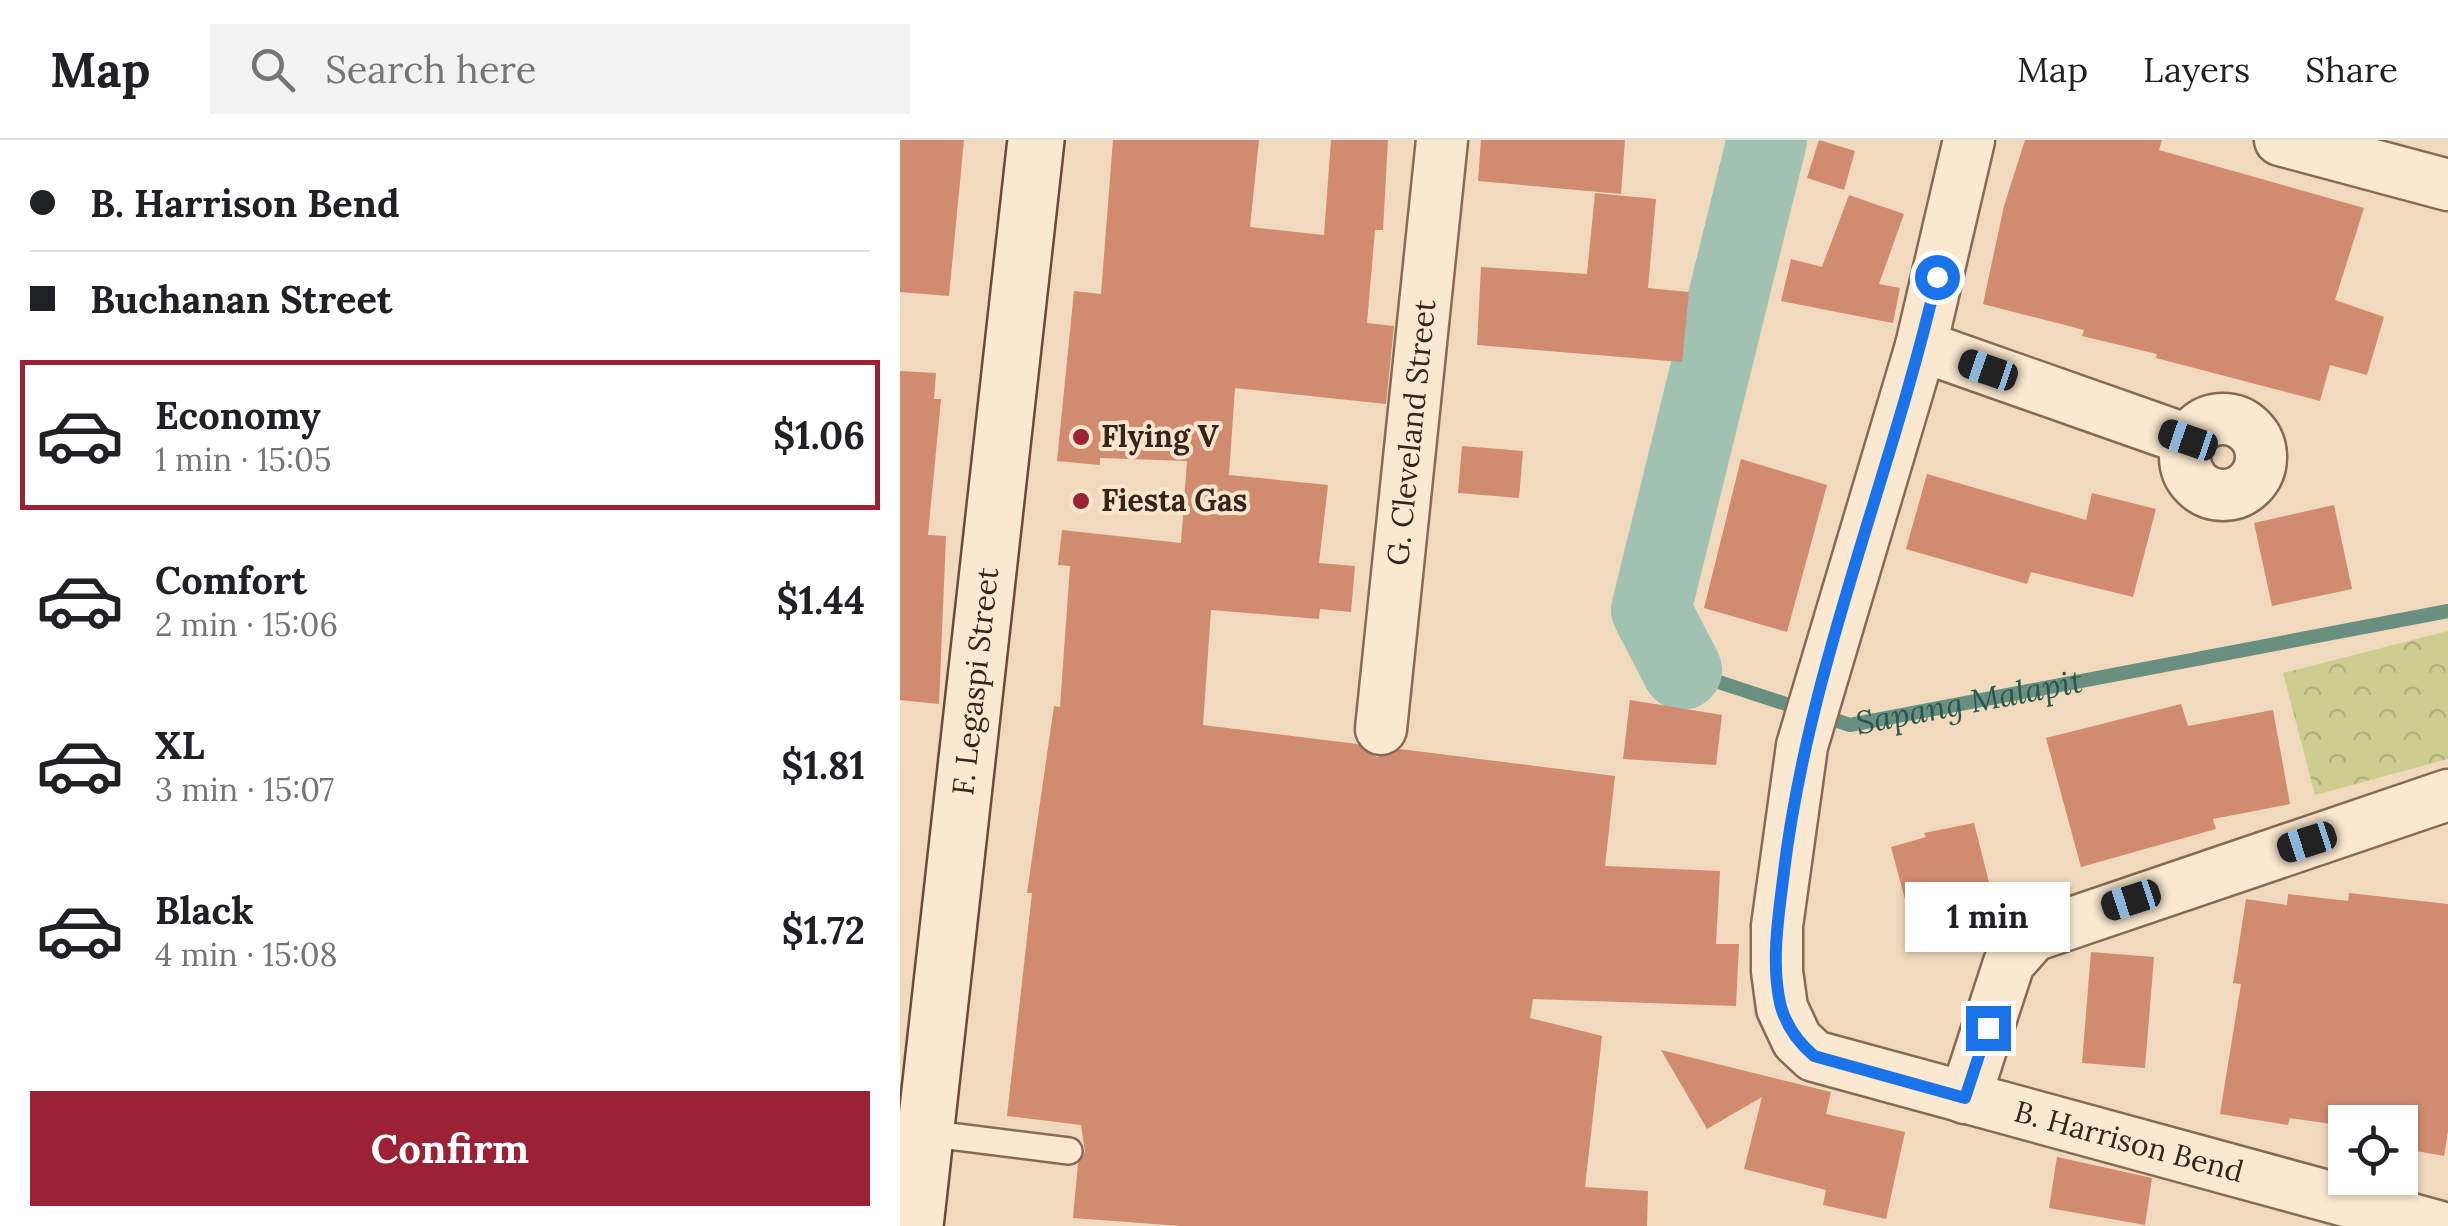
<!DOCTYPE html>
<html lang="en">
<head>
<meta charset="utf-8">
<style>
	body { margin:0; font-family:Lora,serif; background:#f2f2f2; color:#202124; height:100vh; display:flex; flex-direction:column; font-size:38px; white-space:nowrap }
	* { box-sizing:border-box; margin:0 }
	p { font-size:32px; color:#757577 }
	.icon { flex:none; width:55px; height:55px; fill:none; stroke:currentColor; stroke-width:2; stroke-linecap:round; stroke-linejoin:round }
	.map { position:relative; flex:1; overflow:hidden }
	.details { display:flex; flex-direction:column; background:#fff; width:900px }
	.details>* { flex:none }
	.top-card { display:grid; align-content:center; height:220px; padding:0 30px; background:#fff }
	.controls { position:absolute; left:1428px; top:965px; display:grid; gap:20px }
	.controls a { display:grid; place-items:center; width:90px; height:90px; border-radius:0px; background:#fff; box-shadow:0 2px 8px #0004; font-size:50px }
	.end { position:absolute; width:45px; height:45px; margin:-22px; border:12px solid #1a73e8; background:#fff; box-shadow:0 0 0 5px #fff }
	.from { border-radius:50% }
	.bubble { position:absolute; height:70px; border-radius:0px; background:#fff; box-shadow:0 2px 8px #0004; font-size:32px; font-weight:800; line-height:70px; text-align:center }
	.car { position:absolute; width:30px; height:60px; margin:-30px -15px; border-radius:12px; box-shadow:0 0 8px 2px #0007; background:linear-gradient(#222 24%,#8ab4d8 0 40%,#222 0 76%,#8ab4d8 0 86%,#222 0) }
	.top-card b { display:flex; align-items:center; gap:35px; height:95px; font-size:38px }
	.top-card b+b { border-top:2px solid #e0e0e0 }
	.top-card i { width:25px; height:25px; background:#202124 }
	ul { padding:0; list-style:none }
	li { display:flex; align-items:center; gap:30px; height:150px; margin:0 20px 15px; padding:0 10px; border:5px solid transparent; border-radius:0px }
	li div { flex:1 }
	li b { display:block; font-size:38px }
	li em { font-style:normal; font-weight:800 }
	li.selected { border-color:#9a2234 }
	li>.icon { width:90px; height:90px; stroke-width:1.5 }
	.action { display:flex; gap:20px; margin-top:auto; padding:20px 30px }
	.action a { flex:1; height:115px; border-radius:0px; background:#9a2234; color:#fff; font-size:40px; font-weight:800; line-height:115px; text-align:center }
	header { display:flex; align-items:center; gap:60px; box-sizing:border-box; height:140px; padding:0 50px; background:#fff; border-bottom:2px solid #e0e0e0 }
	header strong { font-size:48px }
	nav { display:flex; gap:55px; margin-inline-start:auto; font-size:35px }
	.search { width:700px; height:90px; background:#f2f2f2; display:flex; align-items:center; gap:25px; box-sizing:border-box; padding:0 35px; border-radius:0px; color:#757577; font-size:38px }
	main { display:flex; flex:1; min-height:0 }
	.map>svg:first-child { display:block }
	.park { fill:url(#park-crowns) }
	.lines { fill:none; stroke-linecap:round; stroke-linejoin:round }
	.stream { stroke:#688f80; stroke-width:14 }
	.river { stroke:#a1c1b3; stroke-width:80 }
	.building { fill:#d08b70 }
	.service-casing { stroke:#886955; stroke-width:30 }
	.minor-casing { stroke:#886955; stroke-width:55 }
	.secondary-casing { stroke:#6a4a39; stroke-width:60 }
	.service { stroke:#fae8d0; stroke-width:25 }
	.minor { stroke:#fae8d0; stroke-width:50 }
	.secondary { stroke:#fae8d0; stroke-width:55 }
	.route { stroke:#1a73e8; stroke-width:12 }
	.poi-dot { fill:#9a2234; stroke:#f7e5cc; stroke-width:4 }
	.labels { text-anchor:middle; stroke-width:8; stroke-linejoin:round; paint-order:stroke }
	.street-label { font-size:30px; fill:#37241b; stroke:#f7e5cc }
	.poi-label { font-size:30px; font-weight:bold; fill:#37241b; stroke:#f7e5cc; text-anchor:start }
	.water-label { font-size:32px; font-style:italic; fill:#29574e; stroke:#f7e5cc }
</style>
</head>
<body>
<header>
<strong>Map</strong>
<div class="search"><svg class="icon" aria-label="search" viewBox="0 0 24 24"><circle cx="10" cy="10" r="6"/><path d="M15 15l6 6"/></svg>Search here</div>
<nav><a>Map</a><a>Layers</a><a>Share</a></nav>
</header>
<main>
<section class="details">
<div class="top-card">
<b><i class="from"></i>B. Harrison Bend</b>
<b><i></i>Buchanan Street</b>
</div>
<ul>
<li class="selected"><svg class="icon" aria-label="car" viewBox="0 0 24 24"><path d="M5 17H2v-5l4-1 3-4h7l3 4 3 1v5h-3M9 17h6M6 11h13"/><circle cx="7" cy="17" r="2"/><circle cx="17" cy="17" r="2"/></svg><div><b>Economy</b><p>1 min · 15:05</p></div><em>$1.06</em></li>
<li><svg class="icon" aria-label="car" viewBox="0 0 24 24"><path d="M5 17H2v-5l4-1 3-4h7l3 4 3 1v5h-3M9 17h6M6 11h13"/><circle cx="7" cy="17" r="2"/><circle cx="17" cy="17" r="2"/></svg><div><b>Comfort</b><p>2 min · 15:06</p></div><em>$1.44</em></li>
<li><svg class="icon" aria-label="car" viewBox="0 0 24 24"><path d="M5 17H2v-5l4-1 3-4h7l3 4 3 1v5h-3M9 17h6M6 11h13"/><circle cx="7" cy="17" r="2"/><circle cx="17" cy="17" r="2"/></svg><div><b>XL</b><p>3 min · 15:07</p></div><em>$1.81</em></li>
<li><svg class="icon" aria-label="car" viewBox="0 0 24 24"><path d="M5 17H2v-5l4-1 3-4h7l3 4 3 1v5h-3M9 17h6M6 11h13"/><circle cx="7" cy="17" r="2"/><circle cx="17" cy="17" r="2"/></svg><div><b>Black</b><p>4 min · 15:08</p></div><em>$1.72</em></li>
</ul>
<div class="action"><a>Confirm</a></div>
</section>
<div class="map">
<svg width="1548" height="1086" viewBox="0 0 1548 1086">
	<defs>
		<pattern id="park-crowns" width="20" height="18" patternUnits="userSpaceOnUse" patternTransform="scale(2.5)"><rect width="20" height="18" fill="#cecd90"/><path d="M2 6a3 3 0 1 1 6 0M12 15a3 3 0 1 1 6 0" fill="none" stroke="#b2b07c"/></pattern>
	</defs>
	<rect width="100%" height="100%" fill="#f0d9bd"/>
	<!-- park -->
	<path class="park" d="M 1548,491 L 1548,619 L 1415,655 L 1383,533 Z"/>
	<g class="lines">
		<!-- stream -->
		<path class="stream" id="s1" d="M 782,530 L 950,585 L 1548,471"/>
		<!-- river -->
		<path class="river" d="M 782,530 L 751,470 L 867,0"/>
	</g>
	<!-- building -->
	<g class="building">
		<path d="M 0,0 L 64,0 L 49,156 L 0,152 Z"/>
		<path d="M 213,0 L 359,0 L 350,87 L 424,95 L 431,0 L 488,0 L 483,90 L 475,90 L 467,183 L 494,186 L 486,264 L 335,248 L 329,335 L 428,345 L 419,423 L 455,426 L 451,472 L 420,469 L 419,479 L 311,470 L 303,585 L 457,604 L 477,617 L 500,609 L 715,636 L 705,726 L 820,731 L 816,804 L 839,804 L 836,866 L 633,859 L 630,878 L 702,896 L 685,1047 L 748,1051 L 747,1086 L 281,1086 L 173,1078 L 178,1024 L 185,1012 L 181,985 L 107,976 L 132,753 L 127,753 L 154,566 L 160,567 L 170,426 L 158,425 L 162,390 L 281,403 L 287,321 L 200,318 L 200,325 L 157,321 L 174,151 L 201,154 Z"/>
		<path d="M 581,0 L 725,0 L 721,54 L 578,41 Z"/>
		<path d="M 919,0 L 955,11 L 944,50 L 907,38 Z"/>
		<path d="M 1125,0 L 1262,0 L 1259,10 L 1464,68 L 1435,160 L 1484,177 L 1467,235 L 1430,225 L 1420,261 L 1256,218 L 1257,214 L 1182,196 L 1184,190 L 1083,164 L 1104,66 Z"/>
		<path d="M 695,53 L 756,59 L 748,148 L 789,152 L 782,222 L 577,205 L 581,127 L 687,134 Z"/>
		<path d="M 949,55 L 1004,74 L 979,144 L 1000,148 L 993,183 L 881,161 L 891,119 L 922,127 Z"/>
		<path d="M 0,231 L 36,233 L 34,259 L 41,259 L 28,395 L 46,396 L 39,564 L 0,560 Z"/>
		<path d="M 562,306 L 623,311 L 619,358 L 558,353 Z"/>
		<path d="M 841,319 L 927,345 L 887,492 L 804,468 Z"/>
		<path d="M 1027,334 L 1186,380 L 1192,353 L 1256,369 L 1233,457 L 1131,432 L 1127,444 L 1006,409 Z"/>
		<path d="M 1434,365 L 1452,449 L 1372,466 L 1354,383 Z"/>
		<path d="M 730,560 L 822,575 L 816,625 L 723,619 Z"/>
		<path d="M 1281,564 L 1288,586 L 1373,570 L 1390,664 L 1313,679 L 1316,689 L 1181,727 L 1146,598 Z"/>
		<path d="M 1074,683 L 1095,766 L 1013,789 L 991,707 L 1026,697 L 1024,693 Z"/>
		<path d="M 1449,753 L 1548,764 L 1548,991 L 1544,1016 L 1500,1008 L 1500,982 L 1445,986 L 1390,978 L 1388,985 L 1320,974 L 1341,844 L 1333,843 L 1346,759 L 1387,765 L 1388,754 L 1448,761 Z"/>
		<path d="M 1191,812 L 1254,817 L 1245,928 L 1182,923 Z"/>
		<path d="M 761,910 L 931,952 L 926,974 L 1005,992 L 986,1079 L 923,1065 L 926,1050 L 844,1029 L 862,957 L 807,989 Z"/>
		<path d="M 1157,1017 L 1252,1038 L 1245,1085 L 1149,1068 Z"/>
	</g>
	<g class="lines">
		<!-- service casing -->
		<g class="service-casing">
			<path id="service" d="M 25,993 L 169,1011"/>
		</g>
		<!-- minor casing -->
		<g class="minor-casing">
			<g id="minor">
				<path id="s2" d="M 1069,0 L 1021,206 L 902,606 L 877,786 L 877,831 L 882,868 L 897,900 L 914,916 L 1537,1086"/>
				<path d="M 1380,0 L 1548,45"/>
				<path d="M 1021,206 L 1288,300"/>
				<circle cx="1323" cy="317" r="38"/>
				<path id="s3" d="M 481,589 L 542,0"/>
				<path d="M 1065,958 L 1109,823 L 1133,796 L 1548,655"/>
			</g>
		</g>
		<!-- secondary casing -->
		<g class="secondary-casing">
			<g id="secondary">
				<path id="s4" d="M 15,1086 L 136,0"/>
			</g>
		</g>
		<!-- service -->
		<use href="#service" class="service"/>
		<!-- minor -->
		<use href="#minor" class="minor"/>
		<!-- secondary -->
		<use href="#secondary" class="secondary"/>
	</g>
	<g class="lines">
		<!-- route -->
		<path class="route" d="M 1037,137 C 991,337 909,527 884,731 C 879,774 870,823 881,867 C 887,887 899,903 914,916 L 1065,958 L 1088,888"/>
	</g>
	<!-- markers -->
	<g class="poi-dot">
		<circle cx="181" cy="297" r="10"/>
		<circle cx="181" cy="361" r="10"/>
	</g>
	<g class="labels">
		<!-- street labels -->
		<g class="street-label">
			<text dy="10" stroke="none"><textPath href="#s3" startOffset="298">G. Cleveland Street</textPath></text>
			<text dy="10" stroke="none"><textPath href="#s4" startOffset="548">F. Legaspi Street</textPath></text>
			<text dy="10" stroke="none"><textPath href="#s2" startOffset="1278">B. Harrison Bend</textPath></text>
		</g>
		<!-- poi labels -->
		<g class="poi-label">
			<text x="201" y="307">Flying V</text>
			<text x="201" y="371">Fiesta Gas</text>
		</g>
		<!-- water labels -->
		<g class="water-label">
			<text dy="11" stroke="none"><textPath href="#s1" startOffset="298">Sapang Malapit</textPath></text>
		</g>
	</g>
</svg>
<div class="controls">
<a><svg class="icon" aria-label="locate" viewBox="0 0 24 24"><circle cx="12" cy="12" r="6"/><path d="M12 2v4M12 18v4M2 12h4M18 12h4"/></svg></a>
</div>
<i class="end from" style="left:1037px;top:137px"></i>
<i class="end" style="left:1088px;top:888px"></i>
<div class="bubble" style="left:1005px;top:742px;width:165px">1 min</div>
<i class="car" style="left:1088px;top:230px;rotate:289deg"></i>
<i class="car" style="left:1288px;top:300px;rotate:289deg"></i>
<i class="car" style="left:1407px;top:702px;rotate:252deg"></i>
<i class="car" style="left:1231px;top:760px;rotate:252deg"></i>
</div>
</main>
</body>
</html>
